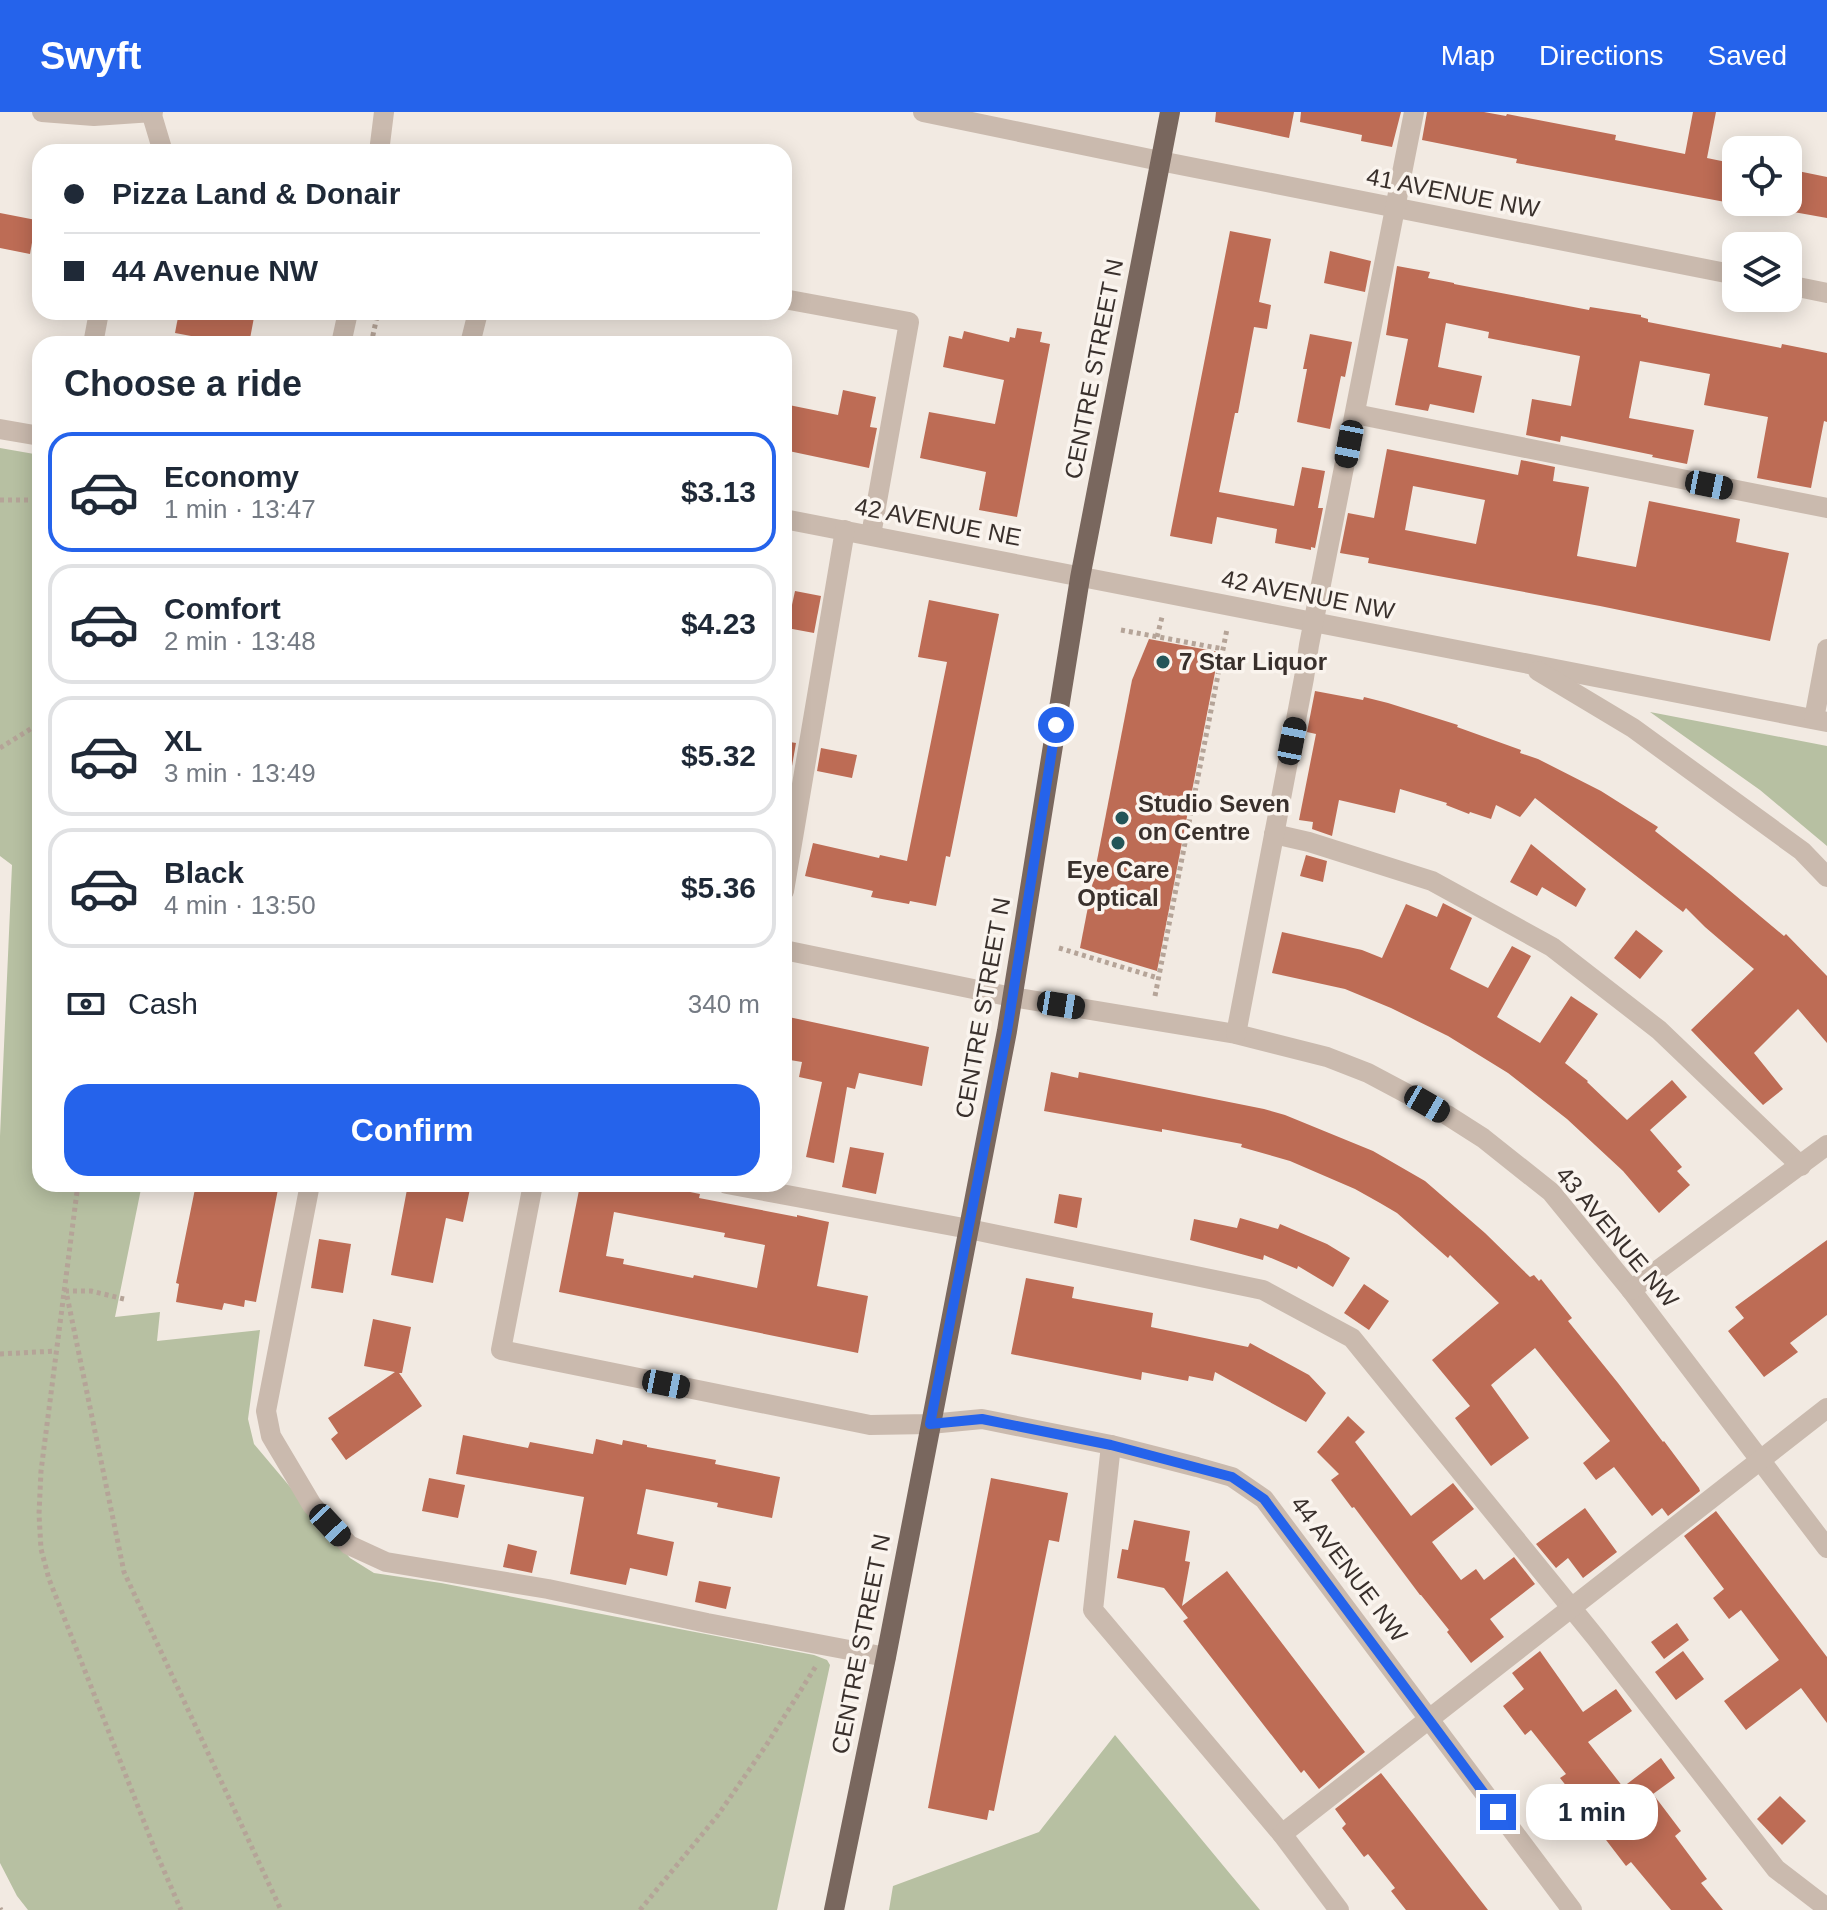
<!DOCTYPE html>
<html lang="en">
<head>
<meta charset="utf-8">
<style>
	body { margin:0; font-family:Helvetica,sans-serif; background:#f6f6f7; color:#1f2937; height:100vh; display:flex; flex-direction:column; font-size:30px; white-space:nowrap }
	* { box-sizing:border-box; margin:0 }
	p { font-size:26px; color:#747a83 }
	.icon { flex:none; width:44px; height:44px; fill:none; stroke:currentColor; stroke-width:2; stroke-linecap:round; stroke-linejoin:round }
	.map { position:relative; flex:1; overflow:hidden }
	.details { position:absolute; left:32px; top:224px; width:760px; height:856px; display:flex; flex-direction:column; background:#fff; border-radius:24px; box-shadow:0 4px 20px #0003 }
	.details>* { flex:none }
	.banner { position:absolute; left:32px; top:32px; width:760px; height:176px; border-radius:24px; box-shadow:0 4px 20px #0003; display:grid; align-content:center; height:176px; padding:0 32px; background:#fff }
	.controls { position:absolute; left:1722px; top:24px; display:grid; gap:16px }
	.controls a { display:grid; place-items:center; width:80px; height:80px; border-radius:16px; background:#fff; box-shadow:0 4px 20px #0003; font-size:40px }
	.end { position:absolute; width:36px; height:36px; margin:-18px; border:10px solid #2563eb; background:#fff; box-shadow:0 0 0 4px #fff }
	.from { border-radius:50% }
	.bubble { position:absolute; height:56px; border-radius:24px; background:#fff; box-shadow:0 4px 20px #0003; font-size:26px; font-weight:700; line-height:56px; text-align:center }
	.car { position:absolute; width:24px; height:48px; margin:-24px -12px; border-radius:10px; box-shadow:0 0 6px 2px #0007; background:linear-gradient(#222 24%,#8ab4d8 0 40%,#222 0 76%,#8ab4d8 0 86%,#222 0) }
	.banner b { display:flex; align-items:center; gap:28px; height:76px; font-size:30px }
	.banner b+b { border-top:2px solid #e0e1e3 }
	.banner i { width:20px; height:20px; background:#1f2937 }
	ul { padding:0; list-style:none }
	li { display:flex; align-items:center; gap:24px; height:120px; margin:0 16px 12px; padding:0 16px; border:4px solid #e0e1e3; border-radius:24px }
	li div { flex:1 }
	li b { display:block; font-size:30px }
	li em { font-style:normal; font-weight:700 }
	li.active { border-color:#2563eb }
	li>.icon { width:72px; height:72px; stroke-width:1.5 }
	h2 { padding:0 32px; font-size:36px; line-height:96px }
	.pay { display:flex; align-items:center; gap:20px; height:88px; padding:0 32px; font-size:30px }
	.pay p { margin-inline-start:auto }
	.action { display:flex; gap:16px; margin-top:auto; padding:16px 32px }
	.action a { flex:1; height:92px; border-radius:24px; background:#2563eb; color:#fff; font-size:32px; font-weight:700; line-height:92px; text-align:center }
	header { display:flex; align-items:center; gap:48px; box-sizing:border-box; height:112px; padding:0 40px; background:#2563eb; color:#fff }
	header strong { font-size:38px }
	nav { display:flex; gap:44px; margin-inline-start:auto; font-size:28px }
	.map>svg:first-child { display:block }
	.green { fill:#b7c0a2 }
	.building { fill:#bd6c55; fill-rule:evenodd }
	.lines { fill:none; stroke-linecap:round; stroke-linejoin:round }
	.path { stroke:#b5a498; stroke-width:5; stroke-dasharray:4 4; stroke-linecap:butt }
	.minor { stroke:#cabaae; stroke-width:20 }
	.major { stroke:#79675e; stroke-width:20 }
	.route { stroke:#2563eb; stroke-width:10 }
	.poi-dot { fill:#245558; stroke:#faf4ee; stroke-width:3 }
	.labels { text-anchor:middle; stroke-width:7; stroke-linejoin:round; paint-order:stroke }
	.street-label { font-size:24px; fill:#39302c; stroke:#faf4ee }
	.poi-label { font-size:24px; font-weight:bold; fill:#39302c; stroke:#faf4ee; text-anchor:start }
</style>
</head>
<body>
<header>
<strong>Swyft</strong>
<nav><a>Map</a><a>Directions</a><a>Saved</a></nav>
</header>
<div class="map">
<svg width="1827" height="1798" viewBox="0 0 1827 1798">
	<rect width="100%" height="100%" fill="#f2eae2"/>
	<!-- green -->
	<g class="green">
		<path d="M 0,336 L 40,343 L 40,1072 L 142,1072 L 115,1205 L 160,1200 L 157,1229 L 260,1218 L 248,1307 L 254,1332 L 350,1446 L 374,1461 L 441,1471 L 814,1543 L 827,1548 L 830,1553 L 777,1798 L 28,1798 L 17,1784 L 0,1751 L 0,1024 L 12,753 L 0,744 Z"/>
		<path d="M 1650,600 L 1827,634 L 1827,734 L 1760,678 Z"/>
		<path d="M 1115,1623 L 1260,1798 L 889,1798 L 893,1774 L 1039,1720 Z"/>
	</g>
	<!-- building -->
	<g class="building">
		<path d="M 1216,0 L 1294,0 L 1289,26 L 1215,10 Z"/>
		<path d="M 1301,0 L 1401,0 L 1392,35 L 1361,29 L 1362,23 L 1300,10 Z"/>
		<path d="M 1427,0 L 1484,0 L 1506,4 L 1507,2 L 1616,23 L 1615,28 L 1685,42 L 1693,0 L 1716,0 L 1707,46 L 1736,52 L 1736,92 L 1516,51 L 1517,47 L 1422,28 Z"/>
		<path d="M 1788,57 L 1827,65 L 1827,106 L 1788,99 Z"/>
		<path d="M 0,101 L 36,108 L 30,142 L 0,136 Z"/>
		<path d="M 1230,119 L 1271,127 L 1259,190 L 1271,193 L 1267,217 L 1254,215 L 1238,301 L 1235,301 L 1219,380 L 1294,394 L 1302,355 L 1325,359 L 1318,396 L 1323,396 L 1315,436 L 1311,435 L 1311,438 L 1275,431 L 1277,417 L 1217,405 L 1212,432 L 1170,424 Z"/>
		<path d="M 1330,139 L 1371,149 L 1365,180 L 1324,171 Z"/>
		<path d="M 1397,154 L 1430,160 L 1428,166 L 1454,171 L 1454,172 L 1589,198 L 1590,195 L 1641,203 L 1641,205 L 1648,207 L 1648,210 L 1781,236 L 1782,232 L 1827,241 L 1827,310 L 1824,309 L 1811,376 L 1757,366 L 1768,305 L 1704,293 L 1710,262 L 1640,249 L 1629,306 L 1694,318 L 1687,352 L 1652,345 L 1653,343 L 1561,324 L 1560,330 L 1526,323 L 1532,287 L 1571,294 L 1580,244 L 1488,226 L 1489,220 L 1446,211 L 1438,255 L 1482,264 L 1474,301 L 1430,292 L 1428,299 L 1395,293 L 1408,227 L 1386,223 Z"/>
		<path d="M 179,200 L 255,200 L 249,232 L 234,232 L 175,221 Z"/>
		<path d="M 1017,216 L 1042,220 L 1040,230 L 1050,232 L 1017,405 L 979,398 L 986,360 L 920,346 L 929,300 L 995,312 L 1004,268 L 943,255 L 949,224 L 962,227 L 964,219 L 1009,230 L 1010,225 L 1015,226 Z"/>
		<path d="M 1310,222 L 1352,230 L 1345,265 L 1341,264 L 1330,317 L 1297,310 L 1307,257 L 1303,257 Z"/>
		<path d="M 843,278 L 876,285 L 870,315 L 877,316 L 869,356 L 784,338 L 784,292 L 838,303 Z"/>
		<path d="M 1387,337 L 1518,363 L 1521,348 L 1555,355 L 1553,369 L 1589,375 L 1577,444 L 1636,455 L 1649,389 L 1740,407 L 1736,430 L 1789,441 L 1770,529 L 1600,494 L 1368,451 L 1369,446 L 1340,441 L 1348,401 L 1374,406 ZM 1413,374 L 1485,388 L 1476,432 L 1405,418 Z"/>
		<path d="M 795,479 L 821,484 L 814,521 L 787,516 Z"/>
		<path d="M 929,488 L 999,502 L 950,745 L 946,744 L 936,794 L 910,789 L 909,792 L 871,785 L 873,779 L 805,764 L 813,731 L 879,746 L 880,743 L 907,749 L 947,550 L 918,545 Z"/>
		<path d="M 1149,527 L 1219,540 L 1157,859 L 1080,836 L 1132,568 Z"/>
		<path d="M 1315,579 L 1363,588 L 1364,585 L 1388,591 L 1458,613 L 1457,615 L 1521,638 L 1520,641 L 1538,647 L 1601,679 L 1658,715 L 1655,719 L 1711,763 L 1784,824 L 1786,822 L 1827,864 L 1827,931 L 1798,897 L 1754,941 L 1783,977 L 1763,993 L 1691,918 L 1754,857 L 1705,815 L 1686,796 L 1683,800 L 1535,686 L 1520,705 L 1496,693 L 1491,707 L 1470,700 L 1469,702 L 1446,693 L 1447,691 L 1400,677 L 1395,701 L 1339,688 L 1332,724 L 1312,717 L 1313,710 L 1299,708 L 1316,622 L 1307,620 Z"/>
		<path d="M 784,629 L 796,631 L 792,654 L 784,652 Z"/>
		<path d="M 821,636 L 857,643 L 852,666 L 817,659 Z"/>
		<path d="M 1531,732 L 1586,777 L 1576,795 L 1542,775 L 1537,784 L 1510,770 Z"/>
		<path d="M 1306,743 L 1327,749 L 1323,770 L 1300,764 Z"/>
		<path d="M 1443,791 L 1472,806 L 1450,857 L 1488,876 L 1512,834 L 1531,844 L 1497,905 L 1540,931 L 1571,884 L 1598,902 L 1565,951 L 1588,969 L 1587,970 L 1627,1008 L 1672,968 L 1687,985 L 1650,1018 L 1682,1055 L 1677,1059 L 1690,1073 L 1659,1101 L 1623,1059 L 1567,1007 L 1508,961 L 1448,924 L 1391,896 L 1345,877 L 1272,861 L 1282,820 L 1362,838 L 1382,846 L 1406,792 L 1437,805 Z"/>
		<path d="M 1636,818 L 1663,839 L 1640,867 L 1614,846 Z"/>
		<path d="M 784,904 L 929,935 L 922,974 L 859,961 L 855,977 L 847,975 L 834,1051 L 806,1045 L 822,970 L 799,965 L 802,950 L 784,947 Z"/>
		<path d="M 1051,960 L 1078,966 L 1079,960 L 1264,997 L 1285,1003 L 1373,1039 L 1425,1069 L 1485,1121 L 1530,1165 L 1534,1163 L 1539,1169 L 1541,1167 L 1572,1206 L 1568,1209 L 1618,1271 L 1663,1330 L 1664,1329 L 1699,1376 L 1700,1379 L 1668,1404 L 1662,1396 L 1652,1404 L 1614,1355 L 1596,1368 L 1583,1351 L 1610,1329 L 1535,1236 L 1491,1273 L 1529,1326 L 1491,1354 L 1455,1306 L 1470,1294 L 1432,1248 L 1499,1191 L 1450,1143 L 1448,1146 L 1397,1101 L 1380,1091 L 1355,1077 L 1290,1049 L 1241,1035 L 1242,1032 L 1162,1017 L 1162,1020 L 1044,999 Z"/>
		<path d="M 850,1035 L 884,1041 L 876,1082 L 842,1075 Z"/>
		<path d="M 196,1072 L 279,1072 L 256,1190 L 245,1188 L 244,1195 L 224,1191 L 222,1198 L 176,1190 L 179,1172 L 176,1171 Z"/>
		<path d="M 408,1072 L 471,1072 L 463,1110 L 446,1106 L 433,1171 L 391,1163 Z"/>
		<path d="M 616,1072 L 651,1072 L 700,1082 L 699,1086 L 797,1105 L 797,1103 L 829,1110 L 817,1174 L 868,1184 L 858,1241 L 559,1180 L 580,1073 L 615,1080 ZM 614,1100 L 725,1121 L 724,1125 L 765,1133 L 757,1176 L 694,1163 L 693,1166 L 623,1152 L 624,1147 L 606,1144 Z"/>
		<path d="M 1059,1082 L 1082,1086 L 1077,1116 L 1054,1111 Z"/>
		<path d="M 1240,1106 L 1278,1117 L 1280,1112 L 1327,1132 L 1350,1146 L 1333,1175 L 1298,1154 L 1297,1157 L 1264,1143 L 1263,1148 L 1190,1128 L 1194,1107 L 1237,1116 Z"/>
		<path d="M 319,1127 L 351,1132 L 343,1181 L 311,1176 Z"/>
		<path d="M 1827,1128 L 1827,1203 L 1790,1231 L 1798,1240 L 1764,1265 L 1728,1219 L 1744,1206 L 1735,1195 Z"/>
		<path d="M 1026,1166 L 1074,1175 L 1072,1186 L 1153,1201 L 1151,1215 L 1248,1235 L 1250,1231 L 1309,1263 L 1326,1281 L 1306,1310 L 1215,1260 L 1213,1269 L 1189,1264 L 1188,1269 L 1142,1260 L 1141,1268 L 1011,1242 Z"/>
		<path d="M 1364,1172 L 1389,1189 L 1369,1218 L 1344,1201 Z"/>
		<path d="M 373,1207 L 411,1215 L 402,1261 L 399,1261 L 422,1294 L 346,1348 L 331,1327 L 338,1321 L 328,1306 L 395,1260 L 364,1254 Z"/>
		<path d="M 1348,1304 L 1365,1320 L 1355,1330 L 1411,1404 L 1453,1371 L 1474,1397 L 1432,1430 L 1461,1468 L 1476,1457 L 1484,1468 L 1514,1445 L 1535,1472 L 1490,1507 L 1504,1525 L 1471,1551 L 1447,1520 L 1449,1518 L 1421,1483 L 1420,1483 L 1354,1395 L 1352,1396 L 1331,1368 L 1339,1362 L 1317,1340 Z"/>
		<path d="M 463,1323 L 528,1336 L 530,1330 L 593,1342 L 596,1327 L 622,1333 L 623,1328 L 647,1333 L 647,1335 L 716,1348 L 715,1352 L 780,1365 L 772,1406 L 717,1395 L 718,1391 L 646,1377 L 637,1422 L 674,1430 L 667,1464 L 630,1456 L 626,1473 L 570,1462 L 584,1385 L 456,1362 Z"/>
		<path d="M 429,1366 L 465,1373 L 458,1406 L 422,1399 Z"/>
		<path d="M 991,1366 L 1068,1381 L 1059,1430 L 1049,1428 L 994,1699 L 989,1698 L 987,1708 L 928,1696 Z"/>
		<path d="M 1585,1396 L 1617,1440 L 1583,1466 L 1568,1446 L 1556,1456 L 1536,1432 Z"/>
		<path d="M 1716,1399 L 1827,1545 L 1827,1611 L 1801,1576 L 1746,1618 L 1724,1589 L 1779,1548 L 1741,1498 L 1729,1507 L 1713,1486 L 1724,1477 L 1684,1424 Z"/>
		<path d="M 1134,1408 L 1190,1419 L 1185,1449 L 1190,1450 L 1182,1494 L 1227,1459 L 1365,1640 L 1319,1677 L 1304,1658 L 1301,1661 L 1183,1509 L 1188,1506 L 1164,1476 L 1117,1466 L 1122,1437 L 1128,1438 Z"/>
		<path d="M 508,1432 L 537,1439 L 532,1461 L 503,1455 Z"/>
		<path d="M 699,1469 L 731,1475 L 726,1497 L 695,1490 Z"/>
		<path d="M 1677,1511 L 1689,1528 L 1664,1547 L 1651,1530 Z"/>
		<path d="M 1540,1539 L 1583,1600 L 1616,1577 L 1632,1599 L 1588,1630 L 1623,1675 L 1661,1646 L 1675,1666 L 1653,1682 L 1681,1719 L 1675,1724 L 1707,1767 L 1701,1771 L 1723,1798 L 1671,1798 L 1631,1750 L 1626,1754 L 1603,1724 L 1605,1723 L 1560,1666 L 1566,1662 L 1531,1618 L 1525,1623 L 1503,1594 L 1524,1577 L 1512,1561 Z"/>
		<path d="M 1683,1539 L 1704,1567 L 1676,1588 L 1655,1560 Z"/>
		<path d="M 1381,1661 L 1424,1716 L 1488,1798 L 1406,1798 L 1391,1779 L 1395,1776 L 1368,1742 L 1364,1745 L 1342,1716 L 1346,1712 L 1335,1697 Z"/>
		<path d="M 1780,1684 L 1806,1709 L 1782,1733 L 1757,1707 Z"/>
	</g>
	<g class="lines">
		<!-- path -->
		<g class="path">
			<path d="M 371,232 L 378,200"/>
			<path d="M 0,388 L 40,388"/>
			<path d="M 1121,518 L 1223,537"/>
			<path d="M 1157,525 L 1162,505"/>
			<path d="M 0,636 L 40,611"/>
			<path d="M 1059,836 L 1158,866"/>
			<path d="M 1155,884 L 1227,517"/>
			<path d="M 78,1072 L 41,1359 L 39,1402 L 41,1437 L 49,1467 L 155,1738 L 181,1798"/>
			<path d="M 124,1187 L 91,1179 L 66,1179 L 124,1460 L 281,1798"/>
			<path d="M 0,1242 L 56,1239"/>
			<path d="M 0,1796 L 1,1798"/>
			<path d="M 640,1798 L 718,1703 L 767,1632 L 816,1554"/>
		</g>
		<!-- minor -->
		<g class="minor">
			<path d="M 42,0 L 94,4 L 153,0"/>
			<path d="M 151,0 L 163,40"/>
			<path d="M 923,0 L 1160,49 L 1736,163"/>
			<path d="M 379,40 L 384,0"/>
			<path d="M 1788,173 L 1827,181"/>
			<path d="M 784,187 L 909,210 L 871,423"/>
			<path d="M 93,232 L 99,200"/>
			<path d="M 341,232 L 348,200"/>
			<path d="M 470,232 L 478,200"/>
			<path d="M 1355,302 L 1827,396"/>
			<path d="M 0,317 L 40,324"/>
			<path d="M 784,407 L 1827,610"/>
			<path d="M 1538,559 L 1633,616 L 1802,739 L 1827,765"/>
			<path d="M 1814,607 L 1827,537"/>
			<path d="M 1274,722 L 1309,730 L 1432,769 L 1552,835 L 1659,918 L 1801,1054"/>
			<path d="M 784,779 L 845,418"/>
			<path d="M 784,838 L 1012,885 L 1236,922 L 1327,945 L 1368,961 L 1447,1003 L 1483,1026 L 1551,1080 L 1631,1178 L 1827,1436"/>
			<path d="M 1236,922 L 1304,566 L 1309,533 L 1414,0"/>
			<path d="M 310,1072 L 266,1299 L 271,1324 L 312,1393 L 349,1433 L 386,1450 L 548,1477 L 707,1511 L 886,1545"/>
			<path d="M 533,1072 L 501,1238 L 870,1313 L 930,1312 L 982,1307 L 1111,1333 L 1197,1355 L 1232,1365 L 1264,1387 L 1572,1798"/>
			<path d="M 727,1072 L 969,1117 L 1263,1178 L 1352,1226 L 1596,1526 L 1776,1757 L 1827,1796"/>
			<path d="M 1631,1178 L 1827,1033"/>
			<path d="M 1111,1333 L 1093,1498 L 1282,1722 L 1339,1798"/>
			<path d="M 1282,1722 L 1827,1296"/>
		</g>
		<!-- major -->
		<path class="major" d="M 834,1798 L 886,1545 L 1007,919 L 1080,466 L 1170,0"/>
	</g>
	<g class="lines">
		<!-- route -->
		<path class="route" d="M 1056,613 L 1007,919 L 930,1312 L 982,1307 L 1111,1333 L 1232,1365 L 1264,1387 L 1498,1700"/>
	</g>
	<!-- markers -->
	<g class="poi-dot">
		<circle cx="1163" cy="550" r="8"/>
		<circle cx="1122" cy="706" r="8"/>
		<circle cx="1118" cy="731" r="8"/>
	</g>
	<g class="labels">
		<!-- street labels -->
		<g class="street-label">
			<text transform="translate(1453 81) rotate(11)" y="8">41 AVENUE NW</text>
			<text transform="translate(1094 257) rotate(-79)" y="8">CENTRE STREET N</text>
			<text transform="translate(938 410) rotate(11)" y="8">42 AVENUE NE</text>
			<text transform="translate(1308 483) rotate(11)" y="8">42 AVENUE NW</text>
			<text transform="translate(983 896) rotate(-80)" y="8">CENTRE STREET N</text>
			<text transform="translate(1617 1125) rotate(50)" y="8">43 AVENUE NW</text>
			<text transform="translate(1349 1457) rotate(53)" y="8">44 AVENUE NW</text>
			<text transform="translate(861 1532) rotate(-79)" y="8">CENTRE STREET N</text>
		</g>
		<!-- poi labels -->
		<g class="poi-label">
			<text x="1179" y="558">7 Star Liquor</text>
			<text x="1138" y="700">Studio Seven<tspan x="1138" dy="28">on Centre</tspan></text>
			<text x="1118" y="766" text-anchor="middle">Eye Care<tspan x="1118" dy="28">Optical</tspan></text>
		</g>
	</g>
</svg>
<div class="controls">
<a><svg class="icon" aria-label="locate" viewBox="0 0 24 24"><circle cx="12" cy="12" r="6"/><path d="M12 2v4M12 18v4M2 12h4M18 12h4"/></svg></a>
<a><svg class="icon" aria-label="layers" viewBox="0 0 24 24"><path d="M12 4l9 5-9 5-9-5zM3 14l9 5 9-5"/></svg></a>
</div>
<i class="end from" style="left:1056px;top:613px"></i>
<i class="end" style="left:1498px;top:1700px"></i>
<div class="bubble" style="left:1526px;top:1672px;width:132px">1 min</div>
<i class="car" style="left:1349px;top:332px;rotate:191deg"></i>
<i class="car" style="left:1709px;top:373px;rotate:101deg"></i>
<i class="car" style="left:1292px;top:629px;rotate:11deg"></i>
<i class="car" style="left:1061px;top:893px;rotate:99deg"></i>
<i class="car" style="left:1427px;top:992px;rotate:120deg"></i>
<i class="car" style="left:666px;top:1272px;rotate:101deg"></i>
<i class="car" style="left:330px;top:1413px;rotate:137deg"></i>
<div class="banner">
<b><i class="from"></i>Pizza Land &amp; Donair</b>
<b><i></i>44 Avenue NW</b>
</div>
<section class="details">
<h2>Choose a ride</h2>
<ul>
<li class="active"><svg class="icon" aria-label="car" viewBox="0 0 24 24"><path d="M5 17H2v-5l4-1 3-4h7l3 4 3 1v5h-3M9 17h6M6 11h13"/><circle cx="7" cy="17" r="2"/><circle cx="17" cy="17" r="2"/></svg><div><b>Economy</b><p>1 min · 13:47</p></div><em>$3.13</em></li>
<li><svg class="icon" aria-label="car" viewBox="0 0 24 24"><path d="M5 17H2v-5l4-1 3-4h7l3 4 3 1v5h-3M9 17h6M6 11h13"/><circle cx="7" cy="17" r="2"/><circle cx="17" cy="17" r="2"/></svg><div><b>Comfort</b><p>2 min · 13:48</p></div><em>$4.23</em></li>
<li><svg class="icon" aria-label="car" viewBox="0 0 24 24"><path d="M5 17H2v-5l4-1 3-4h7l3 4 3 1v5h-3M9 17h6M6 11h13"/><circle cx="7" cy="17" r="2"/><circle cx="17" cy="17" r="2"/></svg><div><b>XL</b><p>3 min · 13:49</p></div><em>$5.32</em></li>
<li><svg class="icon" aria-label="car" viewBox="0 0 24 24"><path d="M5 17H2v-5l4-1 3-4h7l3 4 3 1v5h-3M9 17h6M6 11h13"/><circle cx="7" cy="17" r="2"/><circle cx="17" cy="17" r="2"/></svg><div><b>Black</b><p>4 min · 13:50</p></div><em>$5.36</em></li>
</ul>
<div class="pay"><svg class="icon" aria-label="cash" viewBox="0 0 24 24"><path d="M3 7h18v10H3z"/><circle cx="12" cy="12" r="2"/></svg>Cash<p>340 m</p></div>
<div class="action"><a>Confirm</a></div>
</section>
</div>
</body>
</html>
